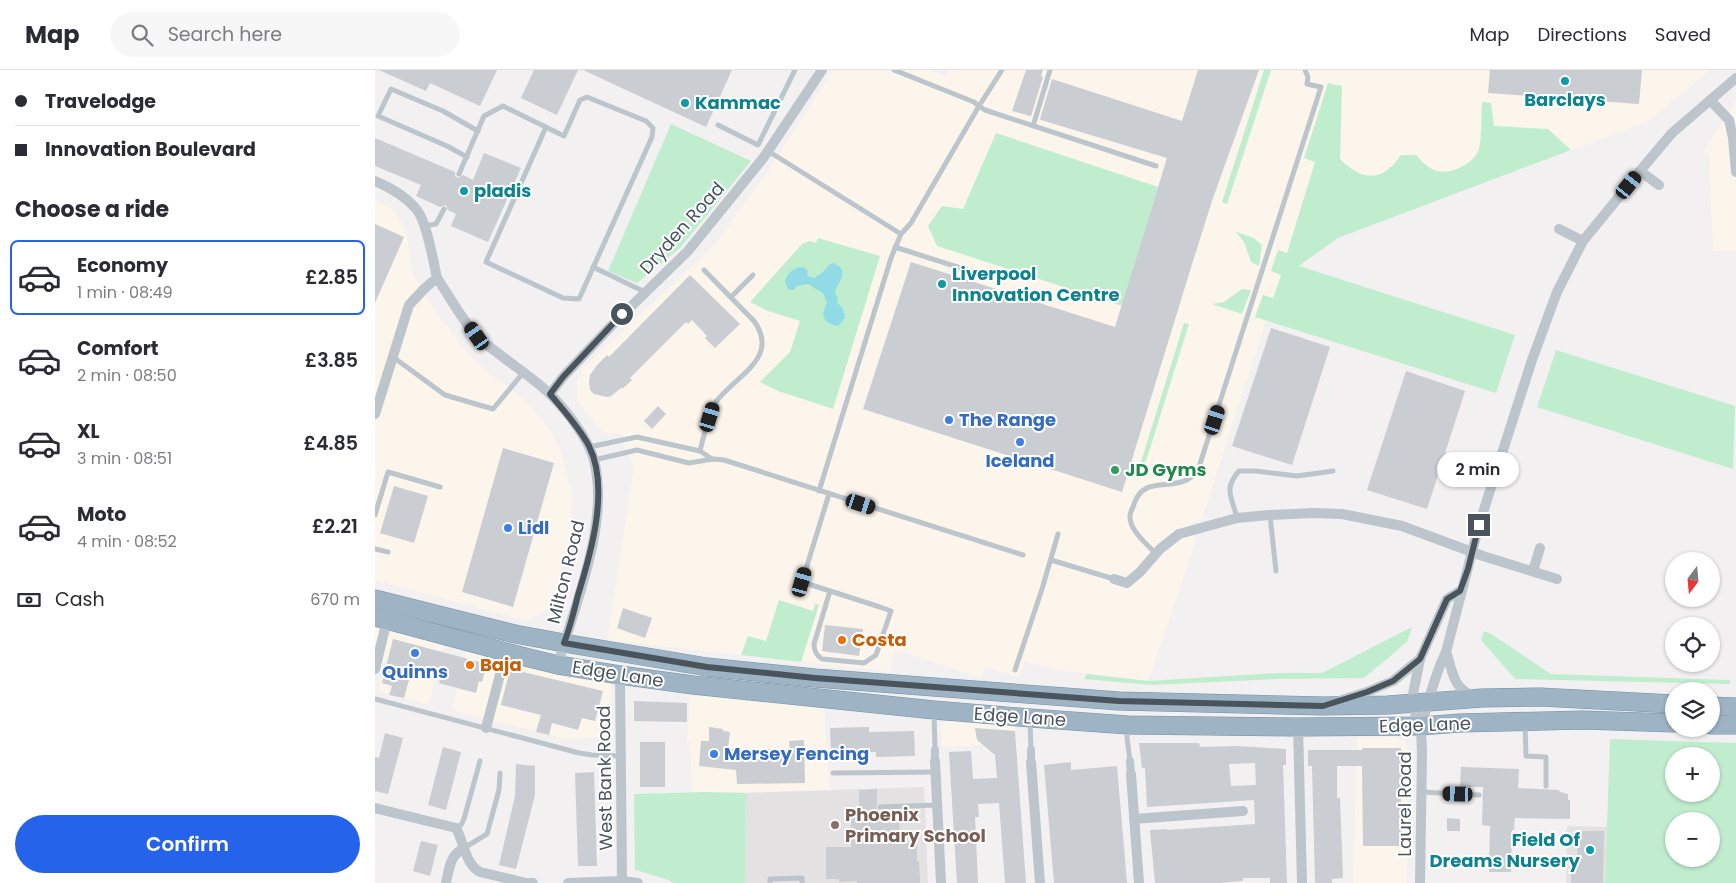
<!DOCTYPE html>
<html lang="en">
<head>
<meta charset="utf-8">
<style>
	body { margin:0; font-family:Poppins,sans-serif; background:#f7f7f7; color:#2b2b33; height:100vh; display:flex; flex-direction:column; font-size:19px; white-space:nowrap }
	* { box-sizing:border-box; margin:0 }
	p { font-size:16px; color:#7c7c81 }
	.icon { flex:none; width:28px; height:28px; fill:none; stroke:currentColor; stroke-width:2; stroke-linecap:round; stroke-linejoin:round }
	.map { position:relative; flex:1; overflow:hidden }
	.panel { display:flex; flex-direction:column; background:#fff; width:375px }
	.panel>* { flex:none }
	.hud { display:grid; align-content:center; height:110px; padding:0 15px; background:#fff }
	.needle { width:32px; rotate:196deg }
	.controls { position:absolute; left:1290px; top:482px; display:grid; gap:10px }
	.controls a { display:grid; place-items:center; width:55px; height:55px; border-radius:50%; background:#fff; box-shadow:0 1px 4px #0004; font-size:25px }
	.end { position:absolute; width:22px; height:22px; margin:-11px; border:6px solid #49545c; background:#fff; box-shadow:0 0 0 2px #fff }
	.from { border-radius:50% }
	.bubble { position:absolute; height:35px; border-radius:18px; background:#fff; box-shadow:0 1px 4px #0004; font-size:16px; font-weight:600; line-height:35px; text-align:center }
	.car { position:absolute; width:15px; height:30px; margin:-15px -8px; border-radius:6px; box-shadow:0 0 4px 1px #0007; background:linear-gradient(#222 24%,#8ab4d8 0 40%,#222 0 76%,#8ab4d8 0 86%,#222 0) }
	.hud b { display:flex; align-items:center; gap:18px; height:48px; font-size:19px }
	.hud b+b { border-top:1px solid #e1e1e2 }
	.hud i { width:12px; height:12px; background:#2b2b33 }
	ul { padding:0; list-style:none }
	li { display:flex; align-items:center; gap:15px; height:75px; margin:0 10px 8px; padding:0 5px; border:2px solid transparent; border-radius:8px }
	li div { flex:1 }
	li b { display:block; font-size:19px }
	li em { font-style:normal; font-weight:600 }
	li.current { border-color:#2563eb }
	li>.icon { width:45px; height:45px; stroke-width:1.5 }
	h2 { padding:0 15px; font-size:22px; line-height:60px }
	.pay { display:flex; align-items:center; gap:12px; height:55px; padding:0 15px; font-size:19px }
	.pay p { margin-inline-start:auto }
	.button { display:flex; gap:10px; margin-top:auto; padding:10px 15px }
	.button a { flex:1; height:58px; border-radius:30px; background:#2563eb; color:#fff; font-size:20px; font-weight:600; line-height:58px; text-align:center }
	header { display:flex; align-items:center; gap:30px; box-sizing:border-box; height:70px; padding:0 25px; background:#fff; border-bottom:1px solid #e1e1e2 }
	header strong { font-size:24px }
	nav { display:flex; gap:28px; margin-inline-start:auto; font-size:18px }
	.search { width:350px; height:45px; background:#f7f7f7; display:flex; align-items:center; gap:12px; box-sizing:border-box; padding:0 18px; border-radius:28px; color:#7c7c81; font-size:19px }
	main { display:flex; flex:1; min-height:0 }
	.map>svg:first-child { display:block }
	.commercial { fill:#fbf5eb }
	.education { fill:#e3e1e1 }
	.green { fill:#c1edcf; fill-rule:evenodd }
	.water { fill:#91dbe7 }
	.building { fill:#cacdd2; fill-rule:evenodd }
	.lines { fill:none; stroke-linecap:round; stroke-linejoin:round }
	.trunk-casing { stroke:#7691a7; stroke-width:19 }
	.service { stroke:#bcc5cc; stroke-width:5 }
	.pedestrian { stroke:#bcc5cc; stroke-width:8 }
	.minor { stroke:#bcc5cc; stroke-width:10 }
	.trunk { stroke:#9eb3c4; stroke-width:18 }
	.route { stroke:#49545c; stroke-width:6 }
	.culture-dot { fill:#0f9aa8; stroke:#fff; stroke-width:2 }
	.shop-dot { fill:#3f7fe0; stroke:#fff; stroke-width:2 }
	.leisure-dot { fill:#2e9e5b; stroke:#fff; stroke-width:2 }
	.food-dot { fill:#e8710a; stroke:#fff; stroke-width:2 }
	.education-dot { fill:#8d6e63; stroke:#fff; stroke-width:2 }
	.labels { text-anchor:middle; stroke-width:4; stroke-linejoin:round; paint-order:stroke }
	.culture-label { font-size:18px; font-weight:bold; fill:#0d838f; stroke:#fff; text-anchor:start }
	.street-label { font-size:18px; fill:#49545c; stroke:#fff }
	.shop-label { font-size:18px; font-weight:bold; fill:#366cbe; stroke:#fff; text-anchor:start }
	.leisure-label { font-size:18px; font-weight:bold; fill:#27864d; stroke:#fff; text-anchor:start }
	.food-label { font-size:18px; font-weight:bold; fill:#c56008; stroke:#fff; text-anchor:start }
	.education-label { font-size:18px; font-weight:bold; fill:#785e54; stroke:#fff; text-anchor:start }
</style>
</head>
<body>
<header>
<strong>Map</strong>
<div class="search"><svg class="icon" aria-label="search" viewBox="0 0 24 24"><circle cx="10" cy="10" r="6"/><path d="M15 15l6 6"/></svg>Search here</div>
<nav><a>Map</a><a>Directions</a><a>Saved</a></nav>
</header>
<main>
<section class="panel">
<div class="hud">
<b><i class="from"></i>Travelodge</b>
<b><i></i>Innovation Boulevard</b>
</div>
<h2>Choose a ride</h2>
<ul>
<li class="current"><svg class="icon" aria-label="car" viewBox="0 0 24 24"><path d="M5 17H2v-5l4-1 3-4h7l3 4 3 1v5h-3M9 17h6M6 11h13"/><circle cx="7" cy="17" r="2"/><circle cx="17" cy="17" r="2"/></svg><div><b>Economy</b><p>1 min · 08:49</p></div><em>£2.85</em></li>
<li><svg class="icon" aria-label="car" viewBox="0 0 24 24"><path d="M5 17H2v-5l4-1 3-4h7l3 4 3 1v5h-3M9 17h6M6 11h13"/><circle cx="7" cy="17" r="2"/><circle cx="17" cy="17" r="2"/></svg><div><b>Comfort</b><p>2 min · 08:50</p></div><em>£3.85</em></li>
<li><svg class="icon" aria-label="car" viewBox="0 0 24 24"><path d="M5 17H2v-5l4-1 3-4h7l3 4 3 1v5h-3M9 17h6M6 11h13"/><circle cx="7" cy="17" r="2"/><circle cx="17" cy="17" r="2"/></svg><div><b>XL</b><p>3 min · 08:51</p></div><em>£4.85</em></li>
<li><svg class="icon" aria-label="car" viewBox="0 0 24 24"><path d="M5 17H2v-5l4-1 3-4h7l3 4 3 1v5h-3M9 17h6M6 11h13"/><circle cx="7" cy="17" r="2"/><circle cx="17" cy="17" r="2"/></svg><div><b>Moto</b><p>4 min · 08:52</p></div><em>£2.21</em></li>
</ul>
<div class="pay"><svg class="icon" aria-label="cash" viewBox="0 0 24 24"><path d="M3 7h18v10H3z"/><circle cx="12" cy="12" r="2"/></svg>Cash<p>670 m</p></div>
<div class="button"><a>Confirm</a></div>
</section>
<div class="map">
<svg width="1361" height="813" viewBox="0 0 1361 813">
	<rect width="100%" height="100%" fill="#f2f0f0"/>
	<!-- commercial -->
	<g class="commercial">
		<path d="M 458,0 L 555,0 L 571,6 L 574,0 L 1335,0 L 1272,52 L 963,168 L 924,197 L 906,205 L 827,449 L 816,453 L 821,471 L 773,611 L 681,600 L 650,591 L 644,607 L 610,597 L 606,608 L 519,579 L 516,602 L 268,574 L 232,569 L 259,397 L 245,363 L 234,364 L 224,360 L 202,328 L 202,310 L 208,298 L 341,174 L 399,92 Z"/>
		<path d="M 1361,31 L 1361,181 L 1338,181 L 1334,85 L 1329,81 Z"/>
		<path d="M 0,131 L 15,137 L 25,149 L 32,168 L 37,202 L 61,243 L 95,286 L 115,305 L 142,323 L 157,338 L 173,357 L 184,376 L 197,422 L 196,467 L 175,537 L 152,551 L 0,510 Z"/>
		<path d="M 0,555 L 69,574 L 54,635 L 3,621 L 11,592 L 0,589 Z"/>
		<path d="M 92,580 L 233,612 L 236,615 L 237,667 L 187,668 L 77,640 Z"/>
		<path d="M 315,625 L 449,638 L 455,720 L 317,723 L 315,673 L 312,672 Z"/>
		<path d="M 572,650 L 640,655 L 642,680 L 613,681 L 607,675 L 567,677 L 566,657 L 568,653 Z"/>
		<path d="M 1022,667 L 1030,672 L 1033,676 L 1032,813 L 978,813 L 982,668 Z"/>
	</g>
	<!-- education -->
	<g class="education">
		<path d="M 549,717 L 553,813 L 370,813 L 371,723 Z"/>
		<path d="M 1192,756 L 1232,757 L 1230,813 L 1191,813 Z"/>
	</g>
	<!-- green -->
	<g class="green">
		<path d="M 889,0 L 896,0 L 852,134 L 847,132 Z"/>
		<path d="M 953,13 L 967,16 L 965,89 C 989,112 1007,112 1026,85 L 1041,85 C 1055,102 1068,107 1088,96 C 1094,93 1102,86 1104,79 C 1107,66 1106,46 1107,32 L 1116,33 L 1119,56 L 1173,59 L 1196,80 L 963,168 L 924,196 L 1140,265 L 1121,323 L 880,247 L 888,225 L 898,228 L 906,205 L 896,201 L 903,180 L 912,183 L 940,92 L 929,88 Z"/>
		<path d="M 296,54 L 376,91 L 305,178 L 262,213 L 233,201 Z"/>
		<path d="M 621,63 L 783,117 L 747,236 L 562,176 L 553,156 L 567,136 L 588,139 Z"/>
		<path d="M 861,162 L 879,168 L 887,175 L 884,196 L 876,192 L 869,172 Z"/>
		<path d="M 443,168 L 505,186 L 458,339 L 403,321 L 385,312 L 415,282 L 425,251 L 393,241 L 375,232 L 427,174 L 435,171 L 441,173 Z"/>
		<path d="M 867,219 L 876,220 L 867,244 L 837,234 L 849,232 Z"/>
		<path d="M 809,253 L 814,254 L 771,391 L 765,395 Z"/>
		<path d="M 1181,280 L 1360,336 L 1358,399 L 1162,337 Z"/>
		<path d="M 404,530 L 438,541 L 440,534 L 444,535 L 426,592 L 366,585 L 373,566 L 391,571 Z"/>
		<path d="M 1037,557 L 1032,572 L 989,608 L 902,609 L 776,615 L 709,609 L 712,604 L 773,611 L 902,603 L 947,603 Z"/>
		<path d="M 1109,561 L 1116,564 L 1176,604 L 1355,610 L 1355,614 L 1140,609 L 1106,570 Z"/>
		<path d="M 1235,669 L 1361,673 L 1361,813 L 1230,813 ZM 1299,686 L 1336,686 L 1336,724 L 1299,724 ZM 1299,751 L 1336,751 L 1336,789 L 1299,789 Z"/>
		<path d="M 330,722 L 371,723 L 370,813 L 298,813 L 294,810 L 260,800 L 259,724 Z"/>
	</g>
	<!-- water -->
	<path class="water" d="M 459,193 C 476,202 463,211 460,222 L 463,229 L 462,233 C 468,236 469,243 470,248 L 463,256 C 448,253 445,246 452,233 L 448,223 L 433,214 L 422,216 L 419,220 L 413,219 L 410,211 C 413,202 420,196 430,198 L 433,201 L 432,206 L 439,208 L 447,203 L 455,194 Z"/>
	<!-- building -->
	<g class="building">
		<path d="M 4,0 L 122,0 L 105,36 L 55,13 L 51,21 Z"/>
		<path d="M 159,0 L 203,0 L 182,45 L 146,28 Z"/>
		<path d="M 208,0 L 357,0 L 331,57 Z"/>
		<path d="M 651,0 L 668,0 L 666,6 L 668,7 L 656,46 L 637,41 Z"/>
		<path d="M 823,0 L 884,0 L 837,131 L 818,191 L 747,422 L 488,339 L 536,192 L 740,257 L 792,88 L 666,50 L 665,49 L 677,9 L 807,51 Z"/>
		<path d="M 1115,0 L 1267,0 L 1264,34 L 1113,23 Z"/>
		<path d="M 0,68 L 80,102 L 80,106 L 83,108 L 88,105 L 98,110 L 109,83 L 146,98 L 113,172 L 76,156 L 81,144 L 73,140 L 71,135 L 65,137 L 41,126 L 46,115 L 0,96 Z"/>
		<path d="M 0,154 L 29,167 L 0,233 Z"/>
		<path d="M 315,205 L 365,254 L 340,278 L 330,268 L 332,266 L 317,250 L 313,254 L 311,252 L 255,308 L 257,310 L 247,319 L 246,318 L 236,326 L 232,327 L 219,324 L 215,320 L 214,311 L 215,305 L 222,295 L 232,285 L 234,287 Z"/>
		<path d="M 896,258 L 955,277 L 917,395 L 857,376 Z"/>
		<path d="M 1031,301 L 1090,321 L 1052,439 L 992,420 Z"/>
		<path d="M 283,336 L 291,344 L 277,359 L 269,351 Z"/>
		<path d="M 128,378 L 179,393 L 138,537 L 87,522 Z"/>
		<path d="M 19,416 L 53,426 L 39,473 L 5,463 Z"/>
		<path d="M 248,538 L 277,548 L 270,568 L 242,558 Z"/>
		<path d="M 450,555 L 488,559 L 484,586 L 447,581 Z"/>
		<path d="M 18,569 L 112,594 L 107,612 L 104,611 L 101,623 L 64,613 L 66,606 L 37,599 L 29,628 L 14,625 L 17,616 L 7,613 Z"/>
		<path d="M 135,599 L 228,621 L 220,651 L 207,648 L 203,660 L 177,653 L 174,665 L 161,662 L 166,645 L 126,635 Z"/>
		<path d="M 259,631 L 312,633 L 312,652 L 259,651 Z"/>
		<path d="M 334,657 L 348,659 L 348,661 L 355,662 L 353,679 L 415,679 L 414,671 L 429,670 L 430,713 L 362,714 L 361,700 L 324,696 L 326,671 L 334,671 Z"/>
		<path d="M 494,657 L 494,662 L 539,661 L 540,686 L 501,687 L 501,682 L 456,682 L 455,658 Z"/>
		<path d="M 600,658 L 640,661 L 651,813 L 630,813 L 624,733 L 603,734 L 604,747 L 600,747 L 603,813 L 582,813 L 574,682 L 596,681 L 598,709 L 622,708 L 620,685 L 602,670 Z"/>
		<path d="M 10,663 L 28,668 L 13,724 L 0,721 L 0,687 L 4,688 Z"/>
		<rect x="265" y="672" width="25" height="45"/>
		<path d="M 764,673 L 824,673 L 825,677 L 863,676 L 911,679 L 911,695 L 908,695 L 912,813 L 895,813 L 895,808 L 868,808 L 868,811 L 844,813 L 780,813 L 775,760 L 792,759 L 792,760 L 880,754 L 879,730 L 772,737 L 770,698 L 767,698 ZM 880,693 L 881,715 L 856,716 L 854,694 Z"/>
		<path d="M 68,677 L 86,682 L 71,740 L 53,735 Z"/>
		<path d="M 987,678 L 1026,678 L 1026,776 L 988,776 L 987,696 L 962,696 L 962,728 L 965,728 L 968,808 L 957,809 L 957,813 L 940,813 L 937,696 L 933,696 L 933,680 L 987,680 Z"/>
		<path d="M 696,692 L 696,700 L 742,696 L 752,813 L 679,813 L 669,695 Z"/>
		<path d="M 141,694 L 160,696 L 160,725 L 141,799 L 124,795 L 140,726 Z"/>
		<path d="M 1086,697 L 1144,699 L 1143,718 L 1184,720 L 1185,722 L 1193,724 L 1193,730 L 1195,730 L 1195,749 L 1140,748 L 1139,760 L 1137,760 L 1136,802 L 1114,802 L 1115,756 L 1107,755 L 1108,717 L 1085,717 Z"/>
		<path d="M 219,702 L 222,796 L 203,796 L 200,703 Z"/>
		<path d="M 502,719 L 502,734 L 501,738 L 504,742 L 524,742 L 525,773 L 542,773 L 542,791 L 544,791 L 545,813 L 482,813 L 482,811 L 464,812 L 464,809 L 451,809 L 451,777 L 476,777 L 476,740 L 484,740 L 484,720 Z"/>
		<path d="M 1072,748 L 1085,749 L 1085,761 L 1072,761 Z"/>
		<path d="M 1203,761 L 1229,761 L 1228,813 L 1196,813 L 1196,799 L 1202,799 Z"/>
		<path d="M 46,771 L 63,775 L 55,806 L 38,801 Z"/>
	</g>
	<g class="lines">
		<!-- trunk casing -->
		<g class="trunk-casing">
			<g id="trunk">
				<path d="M 0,529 L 140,564 L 189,573 L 332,597 L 440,608 L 744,631 L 948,636 L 1013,635 L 1107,628 L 1165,627 L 1299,634"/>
				<path d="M 0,547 L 146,586 L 183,595 L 245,605 L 318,615 L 559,640 L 655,648 L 753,655 L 923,657 L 1046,656 L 1085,653 L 1207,650 L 1299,653"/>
				<path d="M 1336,636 L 1361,637"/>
				<path d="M 1336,655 L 1361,655"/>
			</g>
		</g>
		<!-- service -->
		<g class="service">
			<path d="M 519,0 L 599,32 L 604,36 L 627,0"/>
			<path d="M 343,55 L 383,75 L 420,0"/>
			<path d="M 658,56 L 675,0"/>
			<path d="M 393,81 L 526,164"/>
			<path d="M 92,87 L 72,76 L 3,46 L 16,19 L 68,41 L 103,61"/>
			<path d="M 84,104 L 109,46 L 128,36 L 189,66 L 205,30 L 212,27 L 271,51 L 278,58 L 277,67 L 204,229 L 188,228 L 111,192 L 171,57"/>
			<path d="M 49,156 L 61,154 L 69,139"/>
			<path d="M 520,177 L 598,202"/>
			<path d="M 218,197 L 270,222"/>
			<path d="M 356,227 L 378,205"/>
			<path d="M 18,287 L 70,325 L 118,339 L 148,303"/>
			<path d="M 214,377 L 262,367 L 325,381 L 337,389"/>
			<path d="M 325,381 C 328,369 334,342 340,333 C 359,306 406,289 379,251 L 329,200"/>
			<path d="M 219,390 L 262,380 L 314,393 L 338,389 L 349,390 L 648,485"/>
			<path d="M 444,421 L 516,188 L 526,164 L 536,153 L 604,36 L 610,40 L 781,96"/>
			<path d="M 454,424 L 427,512 L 505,537 L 516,541 L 501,585 L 489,593 L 447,589 C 441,585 439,581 439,574 L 455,521"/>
			<path d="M 0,445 L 13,402 L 65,417"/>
			<path d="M 895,445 L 901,501"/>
			<path d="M 862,448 C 857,427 848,419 864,401 L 881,401 L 922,406 L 958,401"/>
			<path d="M 0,479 L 13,482"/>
			<path d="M 781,484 C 772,474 754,460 755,446 C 755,442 758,438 759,434 C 770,401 804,427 823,400 L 946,17 L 932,14 L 933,7 L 930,0"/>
			<path d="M 676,490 L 739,509"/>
			<path d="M 640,600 L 667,519 L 683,464"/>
			<path d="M 0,629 L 204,683 L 217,685 L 245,686"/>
			<path d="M 559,643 L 560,680"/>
			<path d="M 655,650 L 656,680"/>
			<path d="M 1150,654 L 1151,686 L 1171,687 L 1171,716"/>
			<path d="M 753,657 L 752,668 L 755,691"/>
			<path d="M 458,703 L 560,702"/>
			<path d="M 1046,722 L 1104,725"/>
			<path d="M 505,737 L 562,735"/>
			<path d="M 81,758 L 86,755 L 89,749 L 105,691"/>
			<path d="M 89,778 L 112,764 L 124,720 L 125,703"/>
			<path d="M 395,813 L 395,809 L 427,808 L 427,813"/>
		</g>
		<!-- pedestrian -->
		<g class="pedestrian">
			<path d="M 560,680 L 560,691"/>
			<path d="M 656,680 L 656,692"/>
			<path d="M 755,691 L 756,704"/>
		</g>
		<!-- minor -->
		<g class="minor">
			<path d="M 1335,30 L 1354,50 L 1358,68 L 1361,102"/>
			<path d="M 1265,101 L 1284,115"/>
			<path d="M 0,111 C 16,118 31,126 42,140 C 52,153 58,190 62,208 L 50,218 L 34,235 L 0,344"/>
			<path d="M 1184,159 L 1208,171"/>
			<path d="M 62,208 C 73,224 90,255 103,267 C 126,288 153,303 175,324 C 191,340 213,368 219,390 C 235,455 200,532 183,595"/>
			<path d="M 175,324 L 188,307 L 236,256 L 313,181 L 389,87 L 447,0"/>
			<path d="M 1158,501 L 1165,478"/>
			<path d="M 739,509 L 752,513 L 765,502 L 785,479 L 804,464 L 862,448 L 894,445 L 938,443 L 967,444 L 1027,456 L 1108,486 L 1182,509"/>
			<path d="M 0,599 L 12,550"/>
			<path d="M 245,605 L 247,811"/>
			<path d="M 1099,626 C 1077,618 1078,601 1071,582 L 1104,455 L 1157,290 L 1182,222 L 1208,171 L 1265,101 L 1297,63 L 1361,8"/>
			<path d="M 967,630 L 992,622 L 1018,611 L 1045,589 L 1072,529 L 1085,521"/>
			<path d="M 1046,656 C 1054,631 1059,606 1071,582"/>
			<path d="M 923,657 L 927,813"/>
			<path d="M 111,658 L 131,582"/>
			<path d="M 560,691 L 566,813"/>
			<path d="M 656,692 L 665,813"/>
			<path d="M 756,704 L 764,813"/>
			<path d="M 0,738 L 81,758 C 89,772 90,794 105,802 L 151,813 L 158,813"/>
			<path d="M 759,749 L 868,741"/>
			<path d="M 71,813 C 74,799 75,785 89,778"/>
			<path d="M 193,813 L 247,811 L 263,813"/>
			<path d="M 1045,813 L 1047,684 L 1046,656 L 1036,634 L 1045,589"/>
		</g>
		<!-- trunk -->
		<use href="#trunk" class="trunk"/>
	</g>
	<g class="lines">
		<!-- route -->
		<path class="route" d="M 247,244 L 188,307 L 175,324 C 189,341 204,357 214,376 C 235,418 216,483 203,525 C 199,541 195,558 189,573 L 332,597 L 440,608 L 744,631 L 948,636 L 992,622 L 1018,611 L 1045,589 L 1072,529 L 1085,521 L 1093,499 L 1104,455"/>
	</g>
	<!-- markers -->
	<g class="culture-dot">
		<circle cx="1190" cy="11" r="5"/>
		<circle cx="310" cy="33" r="5"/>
		<circle cx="89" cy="121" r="5"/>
		<circle cx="567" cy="214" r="5"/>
		<circle cx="1215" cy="780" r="5"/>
	</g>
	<g class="shop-dot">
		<circle cx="574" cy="350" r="5"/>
		<circle cx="645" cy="372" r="5"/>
		<circle cx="133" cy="458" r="5"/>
		<circle cx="40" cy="583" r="5"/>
		<circle cx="339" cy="684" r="5"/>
	</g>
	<circle class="leisure-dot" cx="740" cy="400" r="5"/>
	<g class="food-dot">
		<circle cx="467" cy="570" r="5"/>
		<circle cx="95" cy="595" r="5"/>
	</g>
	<circle class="education-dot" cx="460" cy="755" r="5"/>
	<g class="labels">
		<!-- culture labels -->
		<g class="culture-label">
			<text x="1190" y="36" text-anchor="middle">Barclays</text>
			<text x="320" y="39">Kammac</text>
			<text x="99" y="127">pladis</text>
			<text x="577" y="210">Liverpool<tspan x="577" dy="21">Innovation Centre</tspan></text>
			<text x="1205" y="776" text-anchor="end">Field Of<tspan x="1205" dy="21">Dreams Nursery</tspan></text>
		</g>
		<!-- street labels -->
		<g class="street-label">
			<text transform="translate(307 158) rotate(-48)" y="6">Dryden Road</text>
			<text transform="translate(191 502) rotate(-76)" y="6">Milton Road</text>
			<text transform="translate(243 604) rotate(9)" y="6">Edge Lane</text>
			<text transform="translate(645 647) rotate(4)" y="6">Edge Lane</text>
			<text transform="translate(1050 655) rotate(-2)" y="6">Edge Lane</text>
			<text transform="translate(230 708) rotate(-91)" y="6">West Bank Road</text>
			<text transform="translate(1030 734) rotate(-90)" y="6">Laurel Road</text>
		</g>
		<!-- shop labels -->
		<g class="shop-label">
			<text x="584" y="356">The Range</text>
			<text x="645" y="397" text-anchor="middle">Iceland</text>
			<text x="143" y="464">Lidl</text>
			<text x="40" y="608" text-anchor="middle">Quinns</text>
			<text x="349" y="690">Mersey Fencing</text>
		</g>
		<!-- leisure labels -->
		<g class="leisure-label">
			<text x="750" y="406">JD Gyms</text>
		</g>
		<!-- food labels -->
		<g class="food-label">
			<text x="477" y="576">Costa</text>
			<text x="105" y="601">Baja</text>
		</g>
		<!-- education labels -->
		<g class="education-label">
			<text x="470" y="751">Phoenix<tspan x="470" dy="21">Primary School</tspan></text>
		</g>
	</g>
</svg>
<div class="controls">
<a><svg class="needle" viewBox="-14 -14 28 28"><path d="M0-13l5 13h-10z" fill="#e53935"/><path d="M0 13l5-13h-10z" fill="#7c7c81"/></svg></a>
<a><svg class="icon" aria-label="locate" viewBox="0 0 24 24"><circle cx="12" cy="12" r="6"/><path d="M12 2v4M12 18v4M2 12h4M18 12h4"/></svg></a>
<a><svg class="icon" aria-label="layers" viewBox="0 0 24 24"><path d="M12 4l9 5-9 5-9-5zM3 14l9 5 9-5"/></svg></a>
<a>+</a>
<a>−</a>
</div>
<i class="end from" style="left:247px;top:244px"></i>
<i class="end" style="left:1104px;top:455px"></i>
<div class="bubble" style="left:1062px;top:382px;width:82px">2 min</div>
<i class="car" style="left:1254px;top:115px;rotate:39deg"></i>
<i class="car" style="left:102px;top:266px;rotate:325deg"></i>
<i class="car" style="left:335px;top:347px;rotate:17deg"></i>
<i class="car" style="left:840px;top:350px;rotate:18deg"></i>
<i class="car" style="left:486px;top:434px;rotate:108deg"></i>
<i class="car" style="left:427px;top:512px;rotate:16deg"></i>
<i class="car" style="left:1083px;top:724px;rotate:272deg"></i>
</div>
</main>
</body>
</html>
